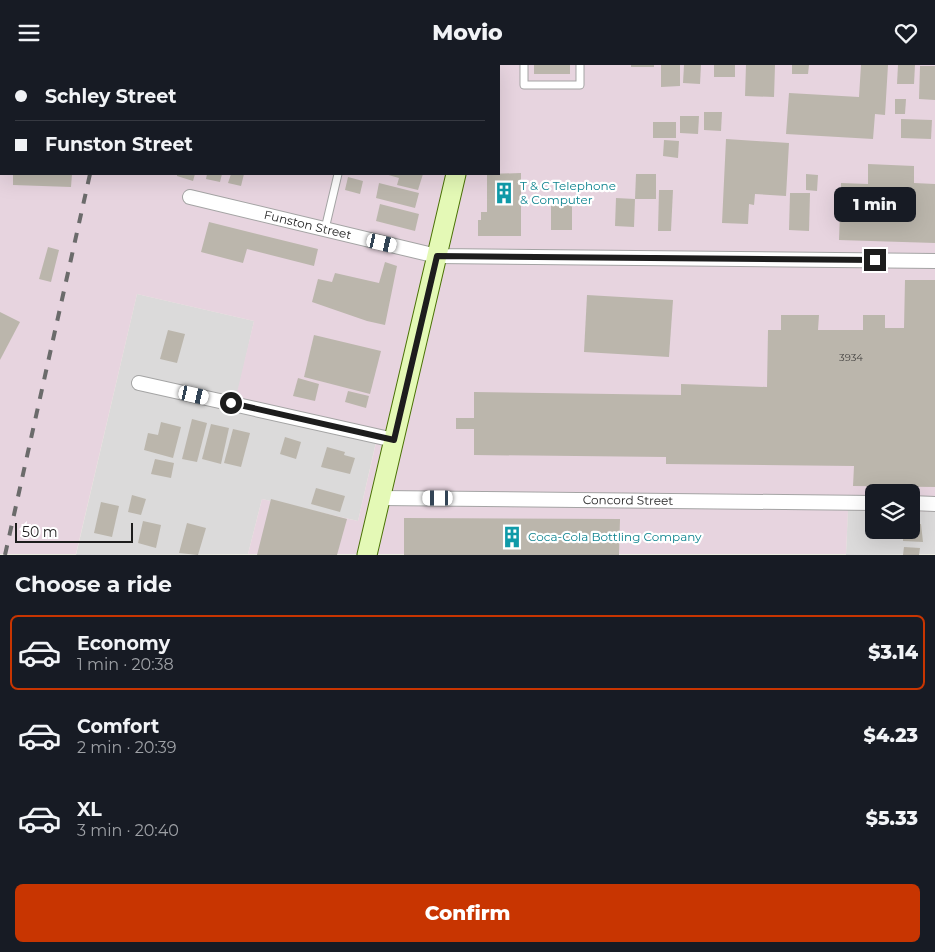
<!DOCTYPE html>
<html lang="en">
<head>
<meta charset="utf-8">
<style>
	body { margin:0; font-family:Montserrat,sans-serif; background:#20242c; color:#f1f3f6; height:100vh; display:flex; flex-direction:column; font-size:19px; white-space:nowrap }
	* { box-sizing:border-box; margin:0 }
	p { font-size:16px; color:#9ea1a6 }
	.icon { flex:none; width:28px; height:28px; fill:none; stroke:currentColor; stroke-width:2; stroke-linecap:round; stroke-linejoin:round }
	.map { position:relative; height:490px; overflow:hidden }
	.details { display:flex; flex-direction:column; background:#171b24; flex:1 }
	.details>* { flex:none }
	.guide { position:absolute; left:0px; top:0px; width:500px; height:110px; box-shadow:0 5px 20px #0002; display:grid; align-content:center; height:110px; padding:0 15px; background:#171b24 }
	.controls { position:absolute; left:865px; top:419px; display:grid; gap:10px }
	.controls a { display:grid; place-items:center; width:55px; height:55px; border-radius:8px; background:#171b24; box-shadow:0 5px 20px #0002; font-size:25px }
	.scale { position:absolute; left:15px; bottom:12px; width:118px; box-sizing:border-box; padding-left:5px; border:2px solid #1d1d1d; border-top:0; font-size:14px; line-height:18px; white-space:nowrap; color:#1d1d1d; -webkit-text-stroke:4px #fff; paint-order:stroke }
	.end { position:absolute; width:22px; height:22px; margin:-11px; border:6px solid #1d1d1d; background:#fff; box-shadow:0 0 0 2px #fff }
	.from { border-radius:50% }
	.bubble { position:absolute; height:35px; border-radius:8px; background:#171b24; box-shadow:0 5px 20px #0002; font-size:16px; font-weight:800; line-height:35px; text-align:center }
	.car { position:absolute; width:15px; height:30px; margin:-15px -8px; border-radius:6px; box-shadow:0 0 4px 1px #0007; background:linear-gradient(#fff 24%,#345 0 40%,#fff 0 76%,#345 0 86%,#fff 0) }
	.guide b { display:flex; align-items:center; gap:18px; height:48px; font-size:19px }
	.guide b+b { border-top:1px solid #363941 }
	.guide i { width:12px; height:12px; background:#f1f3f6 }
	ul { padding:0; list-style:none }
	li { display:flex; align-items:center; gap:15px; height:75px; margin:0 10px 8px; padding:0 5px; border:2px solid transparent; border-radius:8px }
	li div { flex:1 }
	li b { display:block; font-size:19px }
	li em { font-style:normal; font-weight:800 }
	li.selected { border-color:#c83501 }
	li>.icon { width:45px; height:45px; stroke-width:1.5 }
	h2 { padding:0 15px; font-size:22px; line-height:60px }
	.primary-button { display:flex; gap:10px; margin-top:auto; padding:10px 15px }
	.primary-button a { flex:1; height:58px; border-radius:8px; background:#c83501; color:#fff; font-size:20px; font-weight:800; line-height:58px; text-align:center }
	header { display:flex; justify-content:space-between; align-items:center; height:65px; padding:0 15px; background:#171b24; font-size:22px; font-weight:800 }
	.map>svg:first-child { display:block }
	.residential { fill:#dbdada }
	.industrial { fill:#e7d4df; fill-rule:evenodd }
	.building { fill:#bbb6ac }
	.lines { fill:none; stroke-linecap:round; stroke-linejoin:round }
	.service-casing { stroke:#a4a4a4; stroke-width:9 }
	.minor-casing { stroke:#a4a4a4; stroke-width:16 }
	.secondary-casing { stroke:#4a7205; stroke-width:21 }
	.service { stroke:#fff; stroke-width:7 }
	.minor { stroke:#fff; stroke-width:14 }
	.secondary { stroke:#e4f9b6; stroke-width:19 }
	.rail { stroke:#6b6b6b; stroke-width:4; stroke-dasharray:10 10; stroke-linecap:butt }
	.route { stroke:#1d1d1d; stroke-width:6 }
	.labels { text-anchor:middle; stroke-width:4.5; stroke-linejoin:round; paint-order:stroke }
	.number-label { font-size:10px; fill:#444341 }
	.culture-label { font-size:12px; fill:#0d838f; stroke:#fff; text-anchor:start }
	.street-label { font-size:12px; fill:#1d1d1d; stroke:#fff }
</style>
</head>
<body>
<header><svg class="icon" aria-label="menu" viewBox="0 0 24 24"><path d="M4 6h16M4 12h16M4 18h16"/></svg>Movio<svg class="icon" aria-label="heart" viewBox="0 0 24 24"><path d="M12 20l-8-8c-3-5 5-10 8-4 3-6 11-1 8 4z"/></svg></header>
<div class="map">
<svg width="935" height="490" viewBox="0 0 935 490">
	<rect width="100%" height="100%" fill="#eeede2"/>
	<!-- residential -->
	<g class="residential">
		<path d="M 137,229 L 254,256 L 236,336 L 378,368 L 358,456 L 262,434 L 248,489 L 76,490 Z"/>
		<path d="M 848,445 L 874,446 L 874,465 L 911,465 L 911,446 L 935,447 L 935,489 L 846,490 Z"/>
	</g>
	<!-- industrial -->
	<path class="industrial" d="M 0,0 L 935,0 L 935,447 L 911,446 L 911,428 L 874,428 L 874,446 L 848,445 L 846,489 L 248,489 L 262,434 L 358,456 L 378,369 L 235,336 L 254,256 L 137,229 L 76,489 L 0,489 ZM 1,1 L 499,1 L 499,109 L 1,109 Z"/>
	<!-- building -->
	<g class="building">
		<rect x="534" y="0" width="36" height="9"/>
		<rect x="631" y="0" width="23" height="2"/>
		<path d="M 661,0 L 680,0 L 680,21 L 661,22 Z"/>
		<path d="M 684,0 L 701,0 L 700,19 L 683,18 Z"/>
		<rect x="714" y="0" width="21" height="12"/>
		<path d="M 746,0 L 775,0 L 774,32 L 745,31 Z"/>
		<path d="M 792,0 L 809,0 L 808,9 L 792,9 Z"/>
		<path d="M 861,0 L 888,0 L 885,50 L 875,49 L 873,74 L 786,69 L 789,28 L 859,32 Z"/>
		<path d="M 898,0 L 915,0 L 914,19 L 897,19 Z"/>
		<path d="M 920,1 L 935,1 L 935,35 L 919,34 Z"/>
		<path d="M 895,34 L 906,34 L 905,49 L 895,49 Z"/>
		<path d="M 704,47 L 722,47 L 721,66 L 704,65 Z"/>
		<path d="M 680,51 L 699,51 L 698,69 L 680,68 Z"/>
		<path d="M 901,54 L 932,55 L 931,74 L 901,73 Z"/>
		<rect x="653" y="57" width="23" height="16"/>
		<path d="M 726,74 L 789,78 L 786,131 L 755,129 L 754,140 L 749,139 L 748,159 L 722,158 Z"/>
		<path d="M 664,75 L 679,76 L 678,93 L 663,91 Z"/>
		<path d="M 868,99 L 914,101 L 914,118 L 935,119 L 935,178 L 839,175 L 841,118 L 868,119 Z"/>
		<path d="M 521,108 L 521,171 L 478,171 L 478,155 L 481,155 L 481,147 L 487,147 L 487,109 Z"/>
		<path d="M 13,109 L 72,109 L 71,122 L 13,120 Z"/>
		<path d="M 177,109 L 195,109 L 193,116 L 177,111 Z"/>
		<path d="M 207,109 L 222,109 L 220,117 L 206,114 Z"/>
		<path d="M 231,109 L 244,109 L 241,121 L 228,118 Z"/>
		<path d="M 385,109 L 423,109 L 418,125 L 397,120 L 399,113 Z"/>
		<path d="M 636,109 L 656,109 L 656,134 L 635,134 Z"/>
		<path d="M 806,109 L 818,110 L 817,126 L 806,125 Z"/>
		<path d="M 348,112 L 363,116 L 360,129 L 345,125 Z"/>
		<path d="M 379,118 L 419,128 L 415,143 L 376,133 Z"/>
		<path d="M 659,125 L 673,125 L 671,166 L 658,166 Z"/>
		<path d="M 790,128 L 810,128 L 809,166 L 789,165 Z"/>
		<path d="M 616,133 L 635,134 L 634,162 L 615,161 Z"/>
		<rect x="551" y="135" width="21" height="30"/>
		<path d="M 380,139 L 419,149 L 415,166 L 376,156 Z"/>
		<path d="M 209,157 L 318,184 L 314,201 L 247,184 L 243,198 L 201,187 Z"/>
		<path d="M 48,182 L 59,185 L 51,217 L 39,214 Z"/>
		<path d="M 385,197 L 397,201 L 385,260 L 367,256 L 312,237 L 318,214 L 332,217 L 335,208 L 379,218 Z"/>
		<path d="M 905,215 L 935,215 L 935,422 L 853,421 L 854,401 L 666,399 L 666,392 L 474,390 L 474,364 L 456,364 L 456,353 L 474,353 L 474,327 L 681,330 L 681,319 L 767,322 L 768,265 L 781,265 L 781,250 L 819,250 L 818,265 L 863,265 L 863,250 L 885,250 L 885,263 L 904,263 Z"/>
		<path d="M 587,230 L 673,235 L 669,292 L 584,287 Z"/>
		<path d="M 0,247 L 20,257 L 0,295 Z"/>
		<path d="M 168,265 L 185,269 L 177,298 L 160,294 Z"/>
		<path d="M 314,270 L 381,286 L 370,329 L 304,312 Z"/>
		<path d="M 298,313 L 319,319 L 315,336 L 293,331 Z"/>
		<path d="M 348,326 L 369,331 L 366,343 L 345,337 Z"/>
		<path d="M 192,354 L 207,358 L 197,397 L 182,394 Z"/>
		<path d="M 161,357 L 181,362 L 173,393 L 144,385 L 148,368 L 158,370 Z"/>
		<path d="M 211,359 L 229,363 L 221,399 L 202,394 Z"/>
		<path d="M 233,364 L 250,368 L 241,402 L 224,398 Z"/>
		<path d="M 285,372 L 301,377 L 296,394 L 280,389 Z"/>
		<path d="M 327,382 L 345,387 L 344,390 L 355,393 L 350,409 L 321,402 Z"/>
		<path d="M 155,394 L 174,398 L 171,413 L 151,409 Z"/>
		<path d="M 316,423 L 345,431 L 340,447 L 311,439 Z"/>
		<path d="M 132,430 L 146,434 L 141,450 L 128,447 Z"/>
		<path d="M 271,434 L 347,454 L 337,490 L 257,490 Z"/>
		<path d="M 101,437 L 119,441 L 112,472 L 94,468 Z"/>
		<path d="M 404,453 L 620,454 L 619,490 L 404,490 Z"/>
		<path d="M 143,456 L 161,460 L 156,483 L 138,478 Z"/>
		<path d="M 187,458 L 206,463 L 198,490 L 179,488 Z"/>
		<path d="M 911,459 L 921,459 L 923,477 L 903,476 L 903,465 L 911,465 Z"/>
		<path d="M 904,482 L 920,483 L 919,490 L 903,490 Z"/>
	</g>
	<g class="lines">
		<!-- service casing -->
		<g class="service-casing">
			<g id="service">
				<path d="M 375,0 L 375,1"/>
				<path d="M 524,0 L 524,20 L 580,20 L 580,0"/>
				<path d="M 325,164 L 338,109"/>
			</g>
		</g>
		<!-- minor casing -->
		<g class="minor-casing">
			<g id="minor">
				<path id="s1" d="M 190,132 L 437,191 L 935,196"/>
				<path d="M 139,318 L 394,375"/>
				<path id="s2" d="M 380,433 L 874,438"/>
				<path d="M 911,438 L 935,439"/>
			</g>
		</g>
		<!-- secondary casing -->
		<g class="secondary-casing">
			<g id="secondary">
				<path d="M 481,1 L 481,0"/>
				<path d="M 367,490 L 456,109"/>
			</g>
		</g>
		<!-- service -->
		<use href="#service" class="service"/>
		<!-- minor -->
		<use href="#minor" class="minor"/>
		<!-- secondary -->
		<use href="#secondary" class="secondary"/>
		<!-- rail -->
		<g class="rail">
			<path d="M 112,1 L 113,0"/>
			<path d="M 5,490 L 90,109"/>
		</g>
	</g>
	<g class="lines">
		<!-- route -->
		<path class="route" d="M 231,338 L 394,375 L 437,191 L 875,195"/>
	</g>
	<!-- icons -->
	<defs>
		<g id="building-bare" transform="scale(1.725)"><path d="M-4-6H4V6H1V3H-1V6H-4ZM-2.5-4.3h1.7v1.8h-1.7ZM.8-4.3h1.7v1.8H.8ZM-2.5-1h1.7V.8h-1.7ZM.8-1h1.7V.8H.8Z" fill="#0f9aa8" stroke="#fff" stroke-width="2.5" paint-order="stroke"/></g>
	</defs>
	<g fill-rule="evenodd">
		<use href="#building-bare" x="504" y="128"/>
		<use href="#building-bare" x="512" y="472"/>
	</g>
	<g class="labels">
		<!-- number labels -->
		<g class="number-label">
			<text x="851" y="296">3934</text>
		</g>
		<!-- culture labels -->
		<g class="culture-label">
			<text x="520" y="125">T &amp; C Telephone<tspan x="520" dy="14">&amp; Computer</tspan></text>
			<text x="528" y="476">Coca-Cola Bottling Company</text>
		</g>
		<!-- street labels -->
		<g class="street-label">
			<text dy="4" stroke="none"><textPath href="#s1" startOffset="121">Funston Street</textPath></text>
			<text dy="4" stroke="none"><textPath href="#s2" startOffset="248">Concord Street</textPath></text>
		</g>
	</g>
</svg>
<div class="controls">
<a><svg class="icon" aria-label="layers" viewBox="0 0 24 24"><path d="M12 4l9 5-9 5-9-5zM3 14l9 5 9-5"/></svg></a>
</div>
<div class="scale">50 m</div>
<i class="end from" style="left:231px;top:338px"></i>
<i class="end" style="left:875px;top:195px"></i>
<div class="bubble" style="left:834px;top:122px;width:82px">1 min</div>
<i class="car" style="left:382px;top:178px;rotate:103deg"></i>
<i class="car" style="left:194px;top:330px;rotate:103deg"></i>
<i class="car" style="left:438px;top:433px;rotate:270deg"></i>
<div class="guide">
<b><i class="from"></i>Schley Street</b>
<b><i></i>Funston Street</b>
</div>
</div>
<section class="details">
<h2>Choose a ride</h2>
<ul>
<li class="selected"><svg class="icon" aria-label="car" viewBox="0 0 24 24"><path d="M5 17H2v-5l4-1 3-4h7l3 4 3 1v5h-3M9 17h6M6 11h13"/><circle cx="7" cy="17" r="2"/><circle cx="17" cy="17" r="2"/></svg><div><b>Economy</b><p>1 min · 20:38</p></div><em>$3.14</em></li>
<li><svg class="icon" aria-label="car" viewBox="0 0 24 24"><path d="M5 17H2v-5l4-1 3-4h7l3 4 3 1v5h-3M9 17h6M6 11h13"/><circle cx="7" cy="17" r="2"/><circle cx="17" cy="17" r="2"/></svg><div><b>Comfort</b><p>2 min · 20:39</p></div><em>$4.23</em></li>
<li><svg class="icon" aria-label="car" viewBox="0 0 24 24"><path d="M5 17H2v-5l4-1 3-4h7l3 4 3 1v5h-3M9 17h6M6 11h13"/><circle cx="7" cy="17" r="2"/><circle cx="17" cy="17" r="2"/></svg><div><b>XL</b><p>3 min · 20:40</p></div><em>$5.33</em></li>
</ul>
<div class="primary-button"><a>Confirm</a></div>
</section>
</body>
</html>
